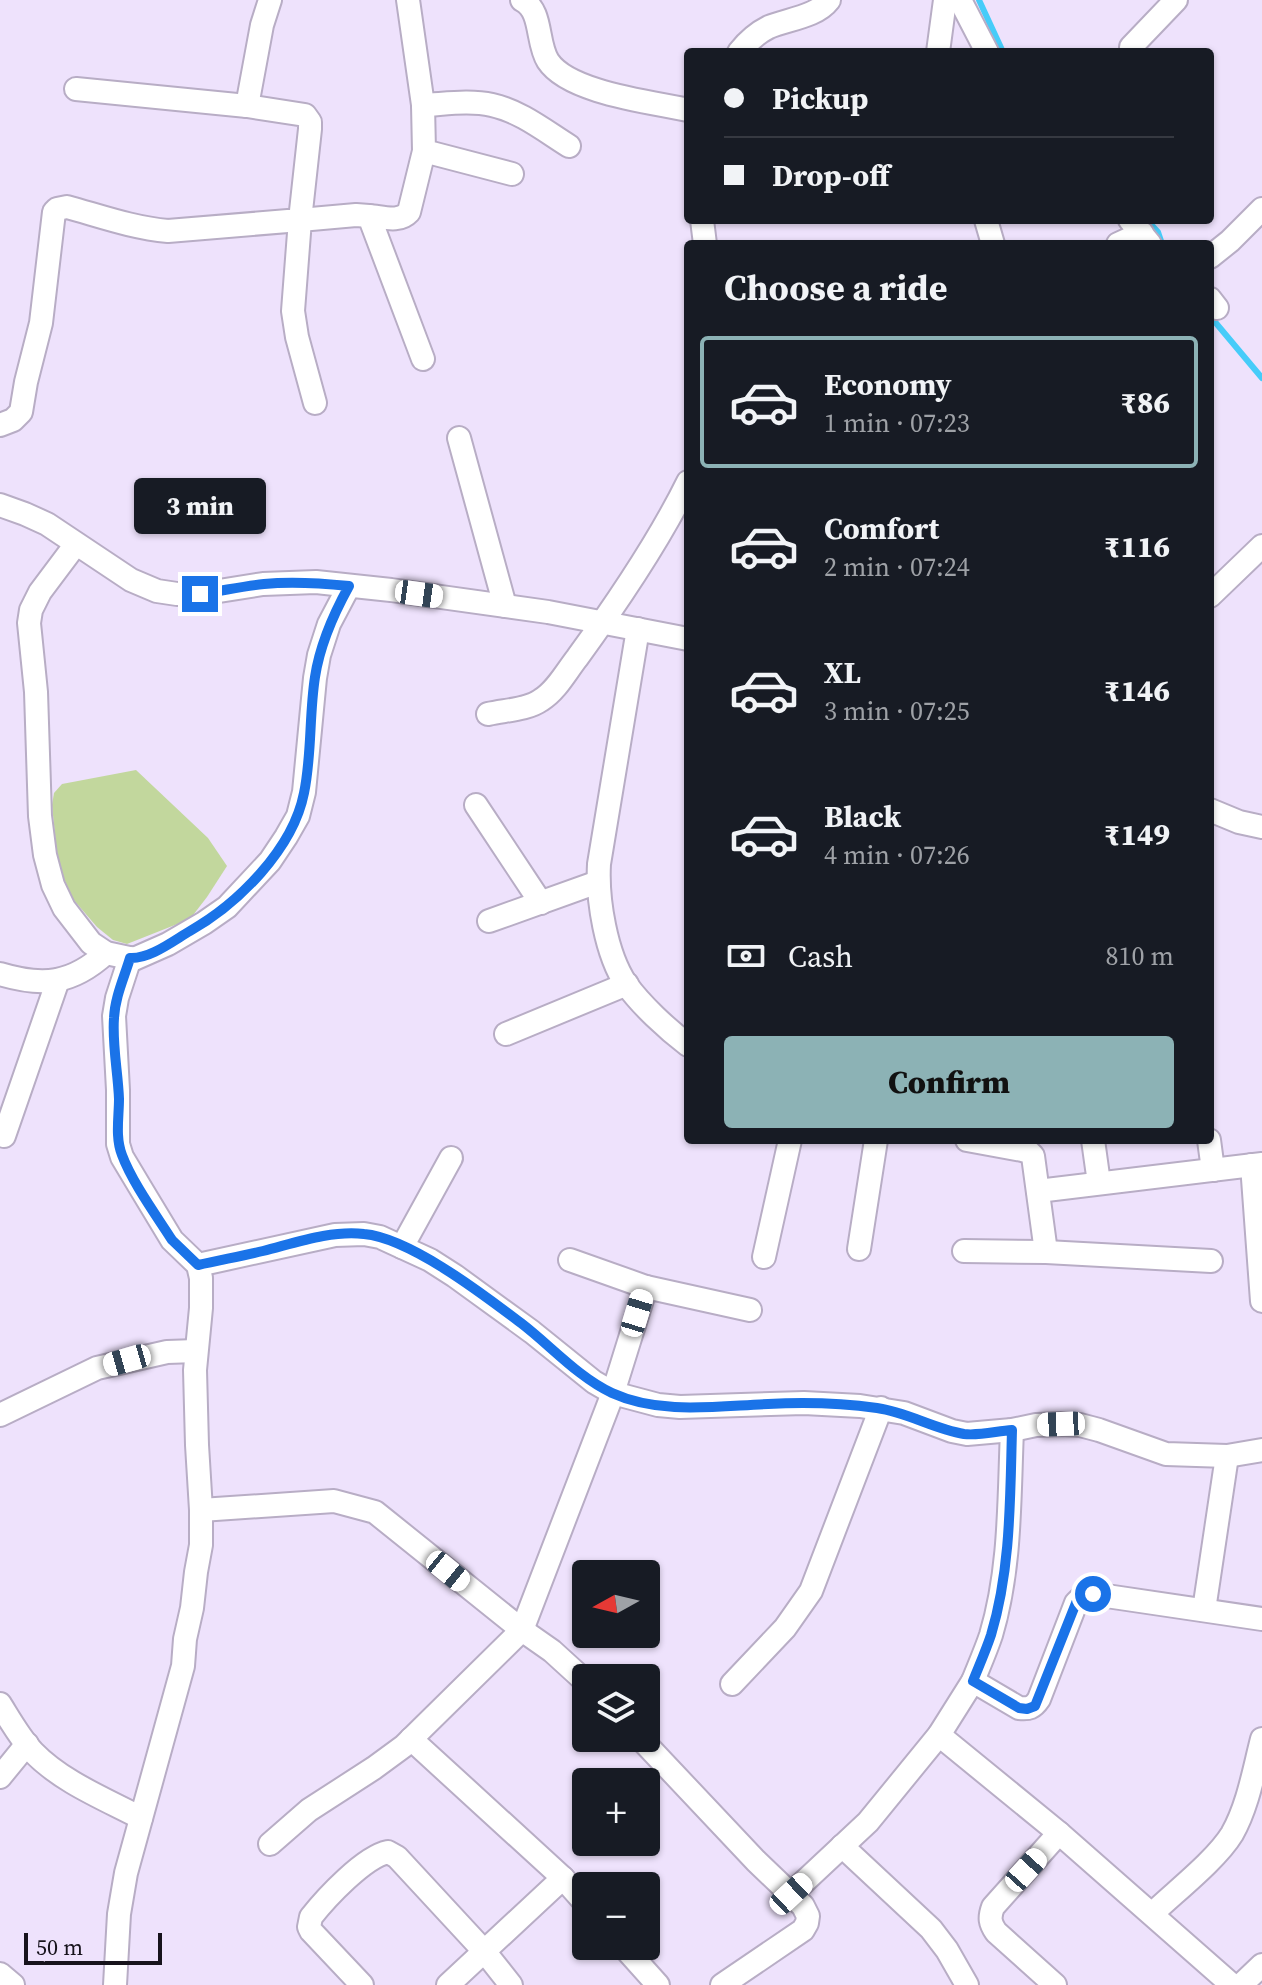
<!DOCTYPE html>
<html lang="en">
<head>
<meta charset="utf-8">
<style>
	body { margin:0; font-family:"Source Serif 4",serif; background:#242831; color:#f1f3f6; height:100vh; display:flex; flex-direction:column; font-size:30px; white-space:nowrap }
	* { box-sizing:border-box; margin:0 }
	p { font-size:26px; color:#9ea1a6 }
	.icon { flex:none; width:44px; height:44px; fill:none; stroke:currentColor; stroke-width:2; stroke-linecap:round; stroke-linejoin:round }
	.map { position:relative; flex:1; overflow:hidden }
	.panel { position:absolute; left:684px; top:240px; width:530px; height:904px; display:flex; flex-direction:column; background:#171b24; border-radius:8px; box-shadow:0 2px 6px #0004 }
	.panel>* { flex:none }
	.guide { position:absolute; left:684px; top:48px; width:530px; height:176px; border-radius:8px; box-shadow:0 2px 6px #0004; display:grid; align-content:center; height:176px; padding:0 40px; background:#171b24 }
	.needle { width:52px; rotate:262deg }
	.fabs { position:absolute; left:572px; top:1560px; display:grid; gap:16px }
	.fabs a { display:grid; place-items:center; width:88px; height:88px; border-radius:8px; background:#171b24; box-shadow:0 2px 6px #0004; font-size:40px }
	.scale { position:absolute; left:24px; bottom:20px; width:138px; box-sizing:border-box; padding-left:8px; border:4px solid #17131c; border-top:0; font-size:22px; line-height:28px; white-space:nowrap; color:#17131c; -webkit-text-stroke:6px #eee2fc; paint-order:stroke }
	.end { position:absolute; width:36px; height:36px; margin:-18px; border:10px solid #1a73e8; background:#fff; box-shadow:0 0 0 4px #fff }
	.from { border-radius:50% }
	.bubble { position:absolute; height:56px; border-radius:8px; background:#171b24; box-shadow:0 2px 6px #0004; font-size:26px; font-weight:800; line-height:56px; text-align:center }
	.car { position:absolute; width:24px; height:48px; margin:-24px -12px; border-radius:10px; box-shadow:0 0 6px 2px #0007; background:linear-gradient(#fff 24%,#345 0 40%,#fff 0 76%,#345 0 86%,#fff 0) }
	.guide b { display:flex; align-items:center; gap:28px; height:76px; font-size:30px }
	.guide b+b { border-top:2px solid #363941 }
	.guide i { width:20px; height:20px; background:#f1f3f6 }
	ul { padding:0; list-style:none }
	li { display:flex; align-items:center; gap:24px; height:132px; margin:0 16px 12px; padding:0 24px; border:4px solid transparent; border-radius:8px }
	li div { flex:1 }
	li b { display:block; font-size:30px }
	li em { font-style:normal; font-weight:800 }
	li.current { border-color:#8cb2b5 }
	li>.icon { width:72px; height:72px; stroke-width:1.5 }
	h2 { padding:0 40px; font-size:36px; line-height:96px }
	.pay { display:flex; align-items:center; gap:20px; height:88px; padding:0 40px; font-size:30px }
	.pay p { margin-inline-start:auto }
	.action { display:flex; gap:16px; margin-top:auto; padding:16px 40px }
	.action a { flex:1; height:92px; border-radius:8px; background:#8cb2b5; color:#111; font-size:32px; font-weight:800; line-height:92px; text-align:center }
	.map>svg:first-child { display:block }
	.green { fill:#c2d79d }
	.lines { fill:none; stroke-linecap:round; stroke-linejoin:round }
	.stream { stroke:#46ccf9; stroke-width:6 }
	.minor-casing { stroke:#b8adc5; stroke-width:26 }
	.minor { stroke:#fff; stroke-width:22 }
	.route { stroke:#1a73e8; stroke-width:10 }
</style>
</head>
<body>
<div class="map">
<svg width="1262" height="1985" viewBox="0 0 1262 1985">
	<rect width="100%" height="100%" fill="#eee2fc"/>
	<!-- green -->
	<path class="green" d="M 136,770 L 208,838 L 227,866 L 207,897 L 190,919 L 127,944 L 113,940 L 97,927 L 72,898 L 58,864 L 52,805 L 54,793 L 62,784 Z"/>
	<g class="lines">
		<!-- stream -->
		<g class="stream">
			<path d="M 979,0 L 1003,52"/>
			<path d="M 1147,220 L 1158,232 L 1162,244"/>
			<path d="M 1210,316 L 1262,378"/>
		</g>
		<!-- minor casing -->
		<g class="minor-casing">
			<g id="minor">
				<path d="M 408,0 L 423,105 L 424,151 L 512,174"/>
				<path d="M 522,0 C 543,11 536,42 548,61 C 569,93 652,102 688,110"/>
				<path d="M 960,0 L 987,52"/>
				<path d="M 1131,47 L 1176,0"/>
				<path d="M 739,52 C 747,42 757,33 769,27 C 788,19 816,17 829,0"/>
				<path d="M 938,52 L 945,0"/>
				<path d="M 423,105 C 445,104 470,100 492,105 C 520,111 545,131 569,146"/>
				<path d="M 247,106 L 262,25 L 270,0"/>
				<path d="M 369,216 C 383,217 399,223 409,212 L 424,151"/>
				<path d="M 702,220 L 705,244"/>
				<path d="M 986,220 L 993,244"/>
				<path d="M 1130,220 L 1150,244"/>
				<path d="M 1118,244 L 1142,233"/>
				<path d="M 1210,257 L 1230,241 L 1262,209"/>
				<path d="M 1210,299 L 1217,308"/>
				<path d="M 315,403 L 297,337 L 293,311 L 300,220 L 356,215 L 369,216 L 423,359"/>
				<path d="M 0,425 L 13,420 L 21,412 L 26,382 L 41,323 L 54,212 L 57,209 L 67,207 C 100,216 133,228 168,231 L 300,220 L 310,129 L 310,122 L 305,115 L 247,106 L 76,89"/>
				<path d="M 459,438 L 505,606"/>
				<path d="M 0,505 L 25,514 L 47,524 L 131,580 L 157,591 L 177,594 L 200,594 L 263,584 L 316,582 L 391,590 L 548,612 L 688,639"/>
				<path d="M 76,544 L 40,592 L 31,610 L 29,623 L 36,692 L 40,816 L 45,855 L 53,885 L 64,908 L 91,943 L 106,953 L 134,959 L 168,944 L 204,923 L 227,907 L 270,861 L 286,837 L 298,816 L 304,792 L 315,678 L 319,655 L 329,624 L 349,586"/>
				<path d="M 1210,596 L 1262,546"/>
				<path d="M 638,629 L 599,864 C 597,900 606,954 626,984 C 641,1005 667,1029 688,1045"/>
				<path d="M 488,714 C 505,710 527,710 541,700 C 556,691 566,672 577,658 C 617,603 658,543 688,482"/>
				<path d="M 476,805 L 541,903"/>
				<path d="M 1210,810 L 1239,822 L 1262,827"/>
				<path d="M 489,921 L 598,882"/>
				<path d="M 0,974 C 43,987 72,984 106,953"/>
				<path d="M 506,1034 L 627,984"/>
				<path d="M 4,1136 L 58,980"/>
				<path d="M 967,1140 L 1022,1150 L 1029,1152 L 1033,1156 L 1046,1252"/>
				<path d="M 1093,1140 L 1099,1183"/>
				<path d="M 1209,1140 L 1213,1170"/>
				<path d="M 1252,1165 L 1262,1301"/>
				<path d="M 1038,1191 L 1262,1164"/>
				<path d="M 402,1247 L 451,1158"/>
				<path d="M 859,1249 L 876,1140"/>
				<path d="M 964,1251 L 1046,1252 L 1211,1261"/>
				<path d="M 764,1257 L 790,1140"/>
				<path d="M 570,1260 L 646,1287 L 750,1310"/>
				<path d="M 198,1265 L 335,1235 L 364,1234 L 380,1237 L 430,1260 L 455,1276 L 532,1332 L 594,1382 L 613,1393 L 658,1405 L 680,1407 L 804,1403 L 860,1406 L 904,1413 L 952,1431 L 967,1434 L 1012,1430 L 1036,1425 L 1061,1424 L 1080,1425 L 1099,1430 L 1166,1454 L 1227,1456 L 1262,1450"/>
				<path d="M 0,1415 L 97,1368 L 167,1352 L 196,1351"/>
				<path d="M 201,1510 L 334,1501 L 375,1512 L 522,1630 L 552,1651 L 586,1682"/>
				<path d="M 1204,1610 L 1227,1456"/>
				<path d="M 973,1681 C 979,1666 986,1650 991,1635 C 1011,1568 1009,1498 1012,1430"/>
				<path d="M 732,1684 L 785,1628 L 811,1591 L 881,1408"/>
				<path d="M 0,1704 C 10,1720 20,1738 33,1752 C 62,1782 105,1799 141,1818"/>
				<path d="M 939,1735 L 1059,1833"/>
				<path d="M 640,1738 L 756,1861 L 803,1906 L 808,1916 L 807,1923 L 803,1930 L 722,1985"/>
				<path d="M 411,1739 L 563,1878 L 586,1904"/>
				<path d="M 0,1777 L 27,1744"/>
				<path d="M 270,1844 L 309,1810 L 374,1768 L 404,1746 L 522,1630 L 613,1393 L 646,1287"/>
				<path d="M 842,1846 L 931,1929 L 947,1950 L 967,1985"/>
				<path d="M 791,1894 L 868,1822 L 939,1735 L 973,1681 L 1019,1708 C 1029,1709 1033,1708 1039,1699 L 1076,1603 L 1084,1595 L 1093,1594 L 1262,1619"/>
				<path d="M 1153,1913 C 1176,1891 1216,1860 1232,1834 C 1248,1806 1254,1770 1262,1739"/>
				<path d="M 623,1946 L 658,1985"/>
				<path d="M 0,1974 L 13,1985"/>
				<path d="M 115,1985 L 119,1914 L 126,1873 L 183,1666 L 185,1639 L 192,1608 L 196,1572 L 201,1545 L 201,1510 L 197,1445 L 195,1370 L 201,1308 L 201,1278 L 198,1265 L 172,1240 L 143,1192 L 122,1157 L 118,1144 L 118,1090 L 114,1016 L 117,998 L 130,958"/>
				<path d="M 362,1985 L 311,1931 L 309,1927 L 311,1917 C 326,1898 364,1857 388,1852 L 397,1857 L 484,1951 L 511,1985"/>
				<path d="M 448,1985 L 563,1878"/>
				<path d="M 1055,1985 L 996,1932 C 990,1923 989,1918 993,1907 L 1059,1833 L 1232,1985"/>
				<path d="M 1241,1985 L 1262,1965"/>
			</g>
		</g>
		<!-- minor -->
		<use href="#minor" class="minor"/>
	</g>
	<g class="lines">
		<!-- route -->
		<path class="route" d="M 200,594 C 222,591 243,586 264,584 C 293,581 320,583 349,586 C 333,615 320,644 315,677 C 309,715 312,755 304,793 C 293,849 238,904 190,931 C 173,941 150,959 130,958 C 124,978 115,997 114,1018 C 112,1045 118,1072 119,1099 C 119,1117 115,1137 122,1155 C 132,1182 156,1215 172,1240 L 198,1265 C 220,1260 242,1256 263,1251 C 295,1243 331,1230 364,1234 C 410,1238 484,1295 521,1323 C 551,1346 578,1377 612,1393 C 660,1415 717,1406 768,1404 C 804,1402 841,1403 877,1408 C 907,1412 934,1429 964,1434 C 979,1436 997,1431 1012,1430 C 1010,1498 1011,1569 991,1635 C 986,1650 979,1666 973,1681 L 1019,1708 L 1027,1709 L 1035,1706 L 1076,1603 C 1080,1596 1085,1595 1093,1594"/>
	</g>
</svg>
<div class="fabs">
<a><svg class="needle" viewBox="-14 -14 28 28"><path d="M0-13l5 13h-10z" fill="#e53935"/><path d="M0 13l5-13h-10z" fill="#9ea1a6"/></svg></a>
<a><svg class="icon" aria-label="layers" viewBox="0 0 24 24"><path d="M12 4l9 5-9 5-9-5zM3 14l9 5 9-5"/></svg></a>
<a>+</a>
<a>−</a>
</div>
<div class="scale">50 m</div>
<i class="end from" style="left:1093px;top:1594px"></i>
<i class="end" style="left:200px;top:594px"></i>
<div class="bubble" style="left:134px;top:478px;width:132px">3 min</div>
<i class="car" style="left:419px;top:594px;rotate:98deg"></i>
<i class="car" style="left:637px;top:1313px;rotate:17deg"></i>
<i class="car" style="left:127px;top:1360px;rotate:254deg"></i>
<i class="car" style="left:1061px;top:1424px;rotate:268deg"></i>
<i class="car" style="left:448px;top:1571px;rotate:129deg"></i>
<i class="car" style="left:1026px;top:1870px;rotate:42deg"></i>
<i class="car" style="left:791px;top:1894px;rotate:47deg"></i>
<div class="guide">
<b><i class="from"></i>Pickup</b>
<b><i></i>Drop-off</b>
</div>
<section class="panel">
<h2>Choose a ride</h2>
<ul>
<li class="current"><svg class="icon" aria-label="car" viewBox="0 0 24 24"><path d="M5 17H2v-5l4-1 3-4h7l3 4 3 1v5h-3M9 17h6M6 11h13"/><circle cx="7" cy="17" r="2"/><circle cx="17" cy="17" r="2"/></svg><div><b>Economy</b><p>1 min · 07:23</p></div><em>₹86</em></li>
<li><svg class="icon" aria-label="car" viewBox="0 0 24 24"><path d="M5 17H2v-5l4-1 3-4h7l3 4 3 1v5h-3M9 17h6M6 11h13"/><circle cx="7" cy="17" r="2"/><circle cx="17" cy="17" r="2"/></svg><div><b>Comfort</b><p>2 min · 07:24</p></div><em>₹116</em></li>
<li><svg class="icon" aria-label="car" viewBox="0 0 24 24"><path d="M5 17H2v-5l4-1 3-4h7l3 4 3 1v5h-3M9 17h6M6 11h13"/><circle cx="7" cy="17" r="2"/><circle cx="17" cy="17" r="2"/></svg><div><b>XL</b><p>3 min · 07:25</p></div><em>₹146</em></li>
<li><svg class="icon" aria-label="car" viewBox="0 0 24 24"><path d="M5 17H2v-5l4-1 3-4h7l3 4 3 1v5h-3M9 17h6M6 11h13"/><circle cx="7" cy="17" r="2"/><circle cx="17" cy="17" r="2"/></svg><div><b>Black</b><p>4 min · 07:26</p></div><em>₹149</em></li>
</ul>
<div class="pay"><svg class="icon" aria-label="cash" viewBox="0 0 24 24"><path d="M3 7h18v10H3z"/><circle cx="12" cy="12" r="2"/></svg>Cash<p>810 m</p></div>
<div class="action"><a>Confirm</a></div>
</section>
</div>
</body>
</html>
